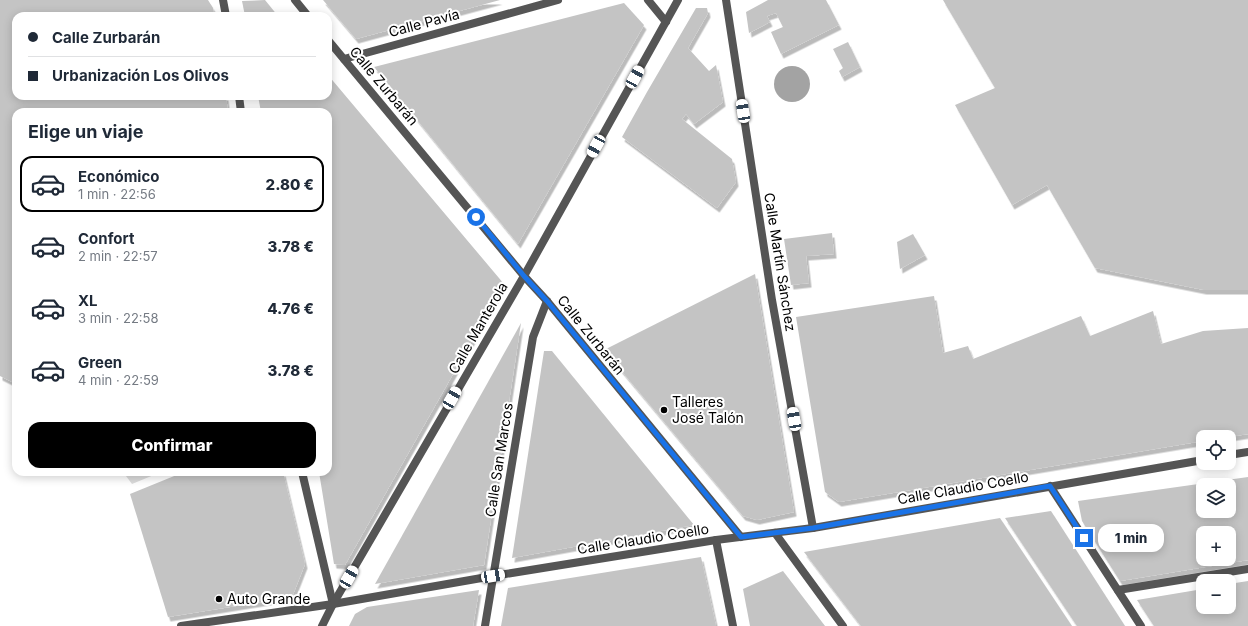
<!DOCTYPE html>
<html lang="es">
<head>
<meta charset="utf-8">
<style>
	body { margin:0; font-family:Inter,sans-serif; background:#f2f2f3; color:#1f2937; height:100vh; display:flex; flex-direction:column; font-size:15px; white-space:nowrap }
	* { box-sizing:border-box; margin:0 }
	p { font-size:13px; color:#747a83 }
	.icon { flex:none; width:22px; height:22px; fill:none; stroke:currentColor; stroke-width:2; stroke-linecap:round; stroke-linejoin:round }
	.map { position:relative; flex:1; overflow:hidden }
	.details { position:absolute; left:12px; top:108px; width:320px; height:368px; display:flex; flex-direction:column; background:#fff; border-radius:12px; box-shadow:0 2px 10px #0003 }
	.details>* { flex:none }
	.guide { position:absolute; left:12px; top:12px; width:320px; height:88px; border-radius:12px; box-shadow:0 2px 10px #0003; display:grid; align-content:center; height:88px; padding:0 16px; background:#fff }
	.controls { position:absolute; left:1196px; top:430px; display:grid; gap:8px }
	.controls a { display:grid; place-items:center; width:40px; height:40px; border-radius:8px; background:#fff; box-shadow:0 2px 10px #0003; font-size:20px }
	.end { position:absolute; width:18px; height:18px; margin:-9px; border:5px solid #1a73e8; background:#fff; box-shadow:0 0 0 2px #fff }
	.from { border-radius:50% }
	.bubble { position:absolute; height:28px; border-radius:12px; background:#fff; box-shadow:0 2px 10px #0003; font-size:13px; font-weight:800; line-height:28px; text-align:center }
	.car { position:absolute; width:12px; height:24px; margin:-12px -6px; border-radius:5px; box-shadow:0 0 3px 1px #0007; background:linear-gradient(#fff 24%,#345 0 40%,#fff 0 76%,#345 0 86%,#fff 0) }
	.guide b { display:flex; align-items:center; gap:14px; height:38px; font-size:15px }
	.guide b+b { border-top:1px solid #e0e1e3 }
	.guide i { width:10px; height:10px; background:#1f2937 }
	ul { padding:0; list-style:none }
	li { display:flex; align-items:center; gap:12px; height:56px; margin:0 8px 6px; padding:0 8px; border:2px solid transparent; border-radius:12px }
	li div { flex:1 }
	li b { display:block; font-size:15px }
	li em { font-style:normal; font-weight:800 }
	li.current { border-color:#000 }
	li>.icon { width:36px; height:36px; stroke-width:1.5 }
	h2 { padding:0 16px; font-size:18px; line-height:48px }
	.action { display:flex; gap:8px; margin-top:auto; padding:8px 16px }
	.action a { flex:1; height:46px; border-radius:12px; background:#000; color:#fff; font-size:16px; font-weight:800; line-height:46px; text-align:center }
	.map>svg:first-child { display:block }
	.green { fill:#dcdcdc }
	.water { fill:#a3a3a3 }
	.building { fill:#c4c4c4; fill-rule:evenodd; filter:url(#shadow) }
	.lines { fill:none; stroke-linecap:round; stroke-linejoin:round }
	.street { stroke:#555; stroke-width:8 }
	.route { stroke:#1a73e8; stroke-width:5 }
	.poi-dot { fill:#000; stroke:#fff; stroke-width:1.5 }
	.labels { text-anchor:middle; stroke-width:4; stroke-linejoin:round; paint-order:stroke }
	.street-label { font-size:14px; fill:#000; stroke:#fff }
	.poi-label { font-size:14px; fill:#000; stroke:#fff; text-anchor:start }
</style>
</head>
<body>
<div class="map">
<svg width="1248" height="626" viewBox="0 0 1248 626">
	<defs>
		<filter id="shadow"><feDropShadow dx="2.5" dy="4.5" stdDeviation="0" flood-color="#0004"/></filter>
	</defs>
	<rect width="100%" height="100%" fill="#fff"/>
	<!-- green -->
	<path class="green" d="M 123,472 L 161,472 L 132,484 Z"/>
	<!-- water -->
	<circle class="water" cx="792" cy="84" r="18"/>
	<!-- building -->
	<g class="building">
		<path d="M 0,0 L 208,0 L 213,8 L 214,16 L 16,16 L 16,96 L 226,96 L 228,112 L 16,112 L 16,384 L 0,376 Z"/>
		<path d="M 265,0 L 278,16 L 245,16 L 242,1 Z"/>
		<path d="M 323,0 L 500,0 L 356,39 Z"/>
		<path d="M 768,0 L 826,0 L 839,25 L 781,54 L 771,32 L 783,27 L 776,13 L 767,16 L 770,22 L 749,33 L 746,12 Z"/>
		<path d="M 943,0 L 1248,0 L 1248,290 L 1204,290 L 1095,268 L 1047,185 L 1012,205 L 955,105 L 995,88 Z"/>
		<path d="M 624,3 L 644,25 L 518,244 L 374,67 Z"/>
		<path d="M 696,8 L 707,8 L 708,13 L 688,48 L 709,71 L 716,65 L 723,102 L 694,124 L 686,114 L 682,119 L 732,159 L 736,182 L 717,208 L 622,137 L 647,92 Z"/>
		<path d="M 848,42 L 860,67 L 842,77 L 839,71 L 843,68 L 833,49 Z"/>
		<path d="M 328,75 L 504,284 L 345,565 L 334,564 L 319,472 L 328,472 L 328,112 L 261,112 L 258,96 L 328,96 Z"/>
		<path d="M 832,233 L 834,254 L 806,256 L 809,283 L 791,285 L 784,239 Z"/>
		<path d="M 913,234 L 925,255 L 900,269 L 897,242 Z"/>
		<path d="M 755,274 L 794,512 L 757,520 L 743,516 L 604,350 Z"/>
		<path d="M 934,296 L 943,353 L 968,346 L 973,359 L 1081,316 L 1090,336 L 1153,311 L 1161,344 L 1203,331 L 1248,328 L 1248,434 L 1229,437 L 1203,437 L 1203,441 L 839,502 L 825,492 L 796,317 Z"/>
		<path d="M 521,323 L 484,565 L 375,584 Z"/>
		<path d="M 544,351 L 552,351 L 694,525 L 512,558 Z"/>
		<path d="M 184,472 L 283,472 L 305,564 L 292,597 L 168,617 L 130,494 Z"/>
		<path d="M 1248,477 L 1248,560 L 1120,581 L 1082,521 L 1078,501 ZM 1203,485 L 1229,485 L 1229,511 L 1203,511 ZM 1203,533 L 1229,533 L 1229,559 L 1203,559 Z"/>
		<path d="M 1051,511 L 1125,626 L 1077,626 L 1005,518 Z"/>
		<path d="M 1000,518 L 1072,626 L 861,626 L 804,552 Z"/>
		<path d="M 701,557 L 716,626 L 501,626 L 508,588 Z"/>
		<path d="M 783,571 L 825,626 L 750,626 L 743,589 Z"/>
		<path d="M 1248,581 L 1248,626 L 1154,626 L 1137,600 L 1203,589 L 1203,607 L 1229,607 L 1229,584 Z"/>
		<path d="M 479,590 L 473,626 L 349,626 L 355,614 L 367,607 Z"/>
	</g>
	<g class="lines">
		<!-- street -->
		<g class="street">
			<path d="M 223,0 L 226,16"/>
			<path d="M 295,0 L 308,16"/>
			<path d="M 648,0 L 666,22"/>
			<path d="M 726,0 L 772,300 L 813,528"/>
			<path d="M 328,40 L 524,276 L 547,301 L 741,537"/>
			<path d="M 344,59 L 558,0"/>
			<path d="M 239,96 L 241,112"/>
			<path d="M 1229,455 L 1248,452"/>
			<path d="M 302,472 L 333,604"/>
			<path d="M 1050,486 L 1141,626"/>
			<path d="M 775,533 L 843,626"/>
			<path d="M 716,540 L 733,626"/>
			<path d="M 1118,590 L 1248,569"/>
			<path d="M 181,626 L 333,604 L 493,576 L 716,540 L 813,528 L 1203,460"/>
			<path d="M 322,626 L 333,604 L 524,276 L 678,0"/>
			<path d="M 485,626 L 533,337 L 547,301"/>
		</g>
	</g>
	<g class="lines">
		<!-- route -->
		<path class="route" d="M 476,217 L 524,276 L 547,301 L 741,537 L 813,528 L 1050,486 L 1084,538"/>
	</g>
	<!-- markers -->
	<g class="poi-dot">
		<circle cx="664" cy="410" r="4"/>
		<circle cx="219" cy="599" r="4"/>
	</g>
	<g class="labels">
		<!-- street labels -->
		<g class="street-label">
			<text transform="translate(424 23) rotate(-15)" y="5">Calle Pavía</text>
			<text transform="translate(384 86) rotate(50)" y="5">Calle Zurbarán</text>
			<text transform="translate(780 262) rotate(81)" y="5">Calle Martín Sánchez</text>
			<text transform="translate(478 328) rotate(-60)" y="5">Calle Manterola</text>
			<text transform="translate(591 335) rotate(51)" y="5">Calle Zurbarán</text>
			<text transform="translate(499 460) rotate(-81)" y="5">Calle San Marcos</text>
			<text transform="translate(963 488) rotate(-10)" y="5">Calle Claudio Coello</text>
			<text transform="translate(643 539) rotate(-9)" y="5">Calle Claudio Coello</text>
		</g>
		<!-- poi labels -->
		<g class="poi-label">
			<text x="672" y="407">Talleres<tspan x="672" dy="16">José Talón</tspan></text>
			<text x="227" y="604">Auto Grande</text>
		</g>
	</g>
</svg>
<div class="controls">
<a><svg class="icon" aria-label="locate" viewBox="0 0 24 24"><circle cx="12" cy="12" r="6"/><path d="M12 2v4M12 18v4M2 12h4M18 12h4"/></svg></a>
<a><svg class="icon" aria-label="layers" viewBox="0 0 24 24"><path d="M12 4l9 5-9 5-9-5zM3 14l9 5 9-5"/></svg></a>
<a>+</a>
<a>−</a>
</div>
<i class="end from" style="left:476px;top:217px"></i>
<i class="end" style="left:1084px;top:538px"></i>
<div class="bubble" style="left:1098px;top:524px;width:66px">1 min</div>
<i class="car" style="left:635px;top:77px;rotate:29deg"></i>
<i class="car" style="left:743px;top:111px;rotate:351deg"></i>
<i class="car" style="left:596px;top:146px;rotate:209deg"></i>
<i class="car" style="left:452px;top:398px;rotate:30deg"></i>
<i class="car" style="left:794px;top:419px;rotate:350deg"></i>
<i class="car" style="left:493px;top:576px;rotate:81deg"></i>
<i class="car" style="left:349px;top:577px;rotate:30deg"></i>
<div class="guide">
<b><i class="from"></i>Calle Zurbarán</b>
<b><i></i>Urbanización Los Olivos</b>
</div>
<section class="details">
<h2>Elige un viaje</h2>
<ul>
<li class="current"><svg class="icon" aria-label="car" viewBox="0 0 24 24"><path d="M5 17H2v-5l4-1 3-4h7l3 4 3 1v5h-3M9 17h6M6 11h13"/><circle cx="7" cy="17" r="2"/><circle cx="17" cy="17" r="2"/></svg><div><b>Económico</b><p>1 min · 22:56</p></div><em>2.80 €</em></li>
<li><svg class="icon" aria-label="car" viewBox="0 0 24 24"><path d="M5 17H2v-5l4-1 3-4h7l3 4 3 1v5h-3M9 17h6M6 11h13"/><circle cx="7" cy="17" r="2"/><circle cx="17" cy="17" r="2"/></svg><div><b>Confort</b><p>2 min · 22:57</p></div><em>3.78 €</em></li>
<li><svg class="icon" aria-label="car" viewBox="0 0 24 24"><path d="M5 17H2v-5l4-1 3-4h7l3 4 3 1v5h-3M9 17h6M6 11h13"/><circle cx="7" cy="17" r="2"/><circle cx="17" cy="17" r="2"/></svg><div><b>XL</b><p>3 min · 22:58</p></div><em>4.76 €</em></li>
<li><svg class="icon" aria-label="car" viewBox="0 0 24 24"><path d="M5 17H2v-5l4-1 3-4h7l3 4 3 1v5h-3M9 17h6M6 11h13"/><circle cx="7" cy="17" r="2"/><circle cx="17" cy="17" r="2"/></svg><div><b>Green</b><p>4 min · 22:59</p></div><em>3.78 €</em></li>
</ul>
<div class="action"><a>Confirmar</a></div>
</section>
</div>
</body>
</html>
